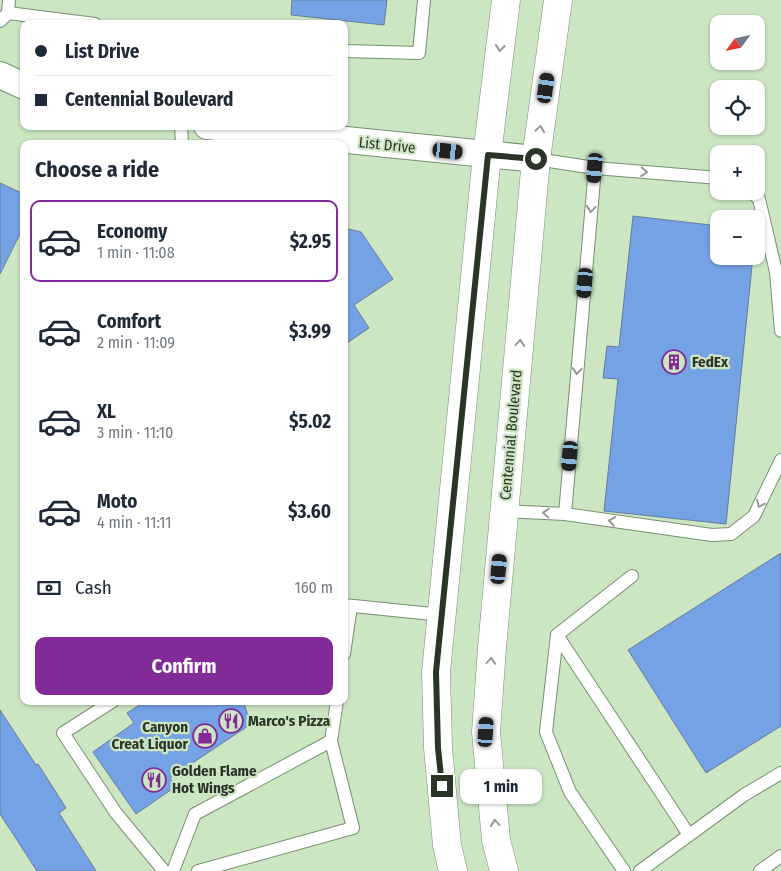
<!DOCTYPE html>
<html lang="en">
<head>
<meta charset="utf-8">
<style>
	body { margin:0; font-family:"Fira Sans Condensed",sans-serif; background:#f2f2f3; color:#1f2937; height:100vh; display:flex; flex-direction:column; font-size:19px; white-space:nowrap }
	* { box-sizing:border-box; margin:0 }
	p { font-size:16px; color:#747a83 }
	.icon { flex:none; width:28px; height:28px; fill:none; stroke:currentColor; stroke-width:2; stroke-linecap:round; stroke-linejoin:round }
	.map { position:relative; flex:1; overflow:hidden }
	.panel { position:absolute; left:20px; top:140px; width:328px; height:565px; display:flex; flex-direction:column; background:#fff; border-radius:10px; box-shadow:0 1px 4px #0004 }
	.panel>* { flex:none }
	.top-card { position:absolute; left:20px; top:20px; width:328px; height:110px; border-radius:10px; box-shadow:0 1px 4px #0004; display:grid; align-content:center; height:110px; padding:0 15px; background:#fff }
	.needle { width:32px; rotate:237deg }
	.controls { position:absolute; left:710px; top:15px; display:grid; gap:10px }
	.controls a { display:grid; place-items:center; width:55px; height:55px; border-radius:10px; background:#fff; box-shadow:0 1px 4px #0004; font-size:25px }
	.end { position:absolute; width:22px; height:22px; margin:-11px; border:6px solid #2a3427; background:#fff; box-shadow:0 0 0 2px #fff }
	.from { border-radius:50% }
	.bubble { position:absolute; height:35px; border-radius:10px; background:#fff; box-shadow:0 1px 4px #0004; font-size:16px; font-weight:700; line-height:35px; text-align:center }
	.car { position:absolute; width:15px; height:30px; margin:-15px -8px; border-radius:6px; box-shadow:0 0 4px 1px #0007; background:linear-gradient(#222 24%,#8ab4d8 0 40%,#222 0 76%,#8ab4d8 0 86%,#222 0) }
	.top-card b { display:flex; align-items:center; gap:18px; height:48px; font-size:19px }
	.top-card b+b { border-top:1px solid #e0e1e3 }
	.top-card i { width:12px; height:12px; background:#1f2937 }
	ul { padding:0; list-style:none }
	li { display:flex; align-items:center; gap:15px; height:82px; margin:0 10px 8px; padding:0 5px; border:2px solid transparent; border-radius:10px }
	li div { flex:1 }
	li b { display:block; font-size:19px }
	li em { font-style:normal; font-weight:700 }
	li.selected { border-color:#812a98 }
	li>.icon { width:45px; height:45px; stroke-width:1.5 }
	h2 { padding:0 15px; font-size:22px; line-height:60px }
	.pay { display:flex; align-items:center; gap:12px; height:55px; padding:0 15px; font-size:19px }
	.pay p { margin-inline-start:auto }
	.primary-button { display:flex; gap:10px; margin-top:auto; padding:10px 15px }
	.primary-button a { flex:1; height:58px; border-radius:10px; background:#812a98; color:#fff; font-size:20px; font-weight:700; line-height:58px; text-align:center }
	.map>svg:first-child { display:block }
	.building { fill:#75a2e5; stroke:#677c9a }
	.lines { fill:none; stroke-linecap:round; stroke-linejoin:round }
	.service-casing { stroke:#789071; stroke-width:14 }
	.minor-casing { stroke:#789071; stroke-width:28 }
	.primary-casing { stroke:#789071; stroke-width:29 }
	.service { stroke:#fff; stroke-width:12 }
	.minor { stroke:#fff; stroke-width:26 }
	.primary { stroke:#fff; stroke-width:28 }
	.oneway { stroke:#949a93 }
	.route { stroke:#2a3427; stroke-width:6 }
	.labels { text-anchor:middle; stroke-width:4.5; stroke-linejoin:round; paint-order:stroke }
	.street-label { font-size:15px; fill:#2a3427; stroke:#cce6c4 }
	.poi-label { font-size:15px; font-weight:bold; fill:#2a3427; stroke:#cce6c4; text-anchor:start }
</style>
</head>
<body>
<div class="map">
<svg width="781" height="871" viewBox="0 0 781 871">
	<rect width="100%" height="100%" fill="#cce6c4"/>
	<!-- building -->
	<g class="building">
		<path d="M 292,0 L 387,0 L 384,25 L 291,15 Z"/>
		<path d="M 0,183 L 24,194 L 24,226 L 0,274 Z"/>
		<path d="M 633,216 L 719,226 L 719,256 L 753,256 L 726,524 L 604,511 L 618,379 L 603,378 L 607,346 L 619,347 Z"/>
		<path d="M 344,228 L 361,232 L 393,279 L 354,305 L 369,328 L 344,345 Z"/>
		<path d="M 781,553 L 781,726 L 706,773 L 628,650 Z"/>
		<path d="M 146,701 L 243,701 L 251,724 L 170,778 L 175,787 L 136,814 L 93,752 L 134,723 L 127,713 Z"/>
		<path d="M 0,710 L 36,765 L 38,764 L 66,808 L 59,813 L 96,871 L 37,871 L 0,814 Z"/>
	</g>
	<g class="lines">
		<!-- service casing -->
		<g class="service-casing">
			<g id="service">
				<path d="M 8,13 L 9,0"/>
				<path d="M 0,21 L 8,13 L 95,24"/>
				<path d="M 344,51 L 419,53 L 424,0"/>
				<path d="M 181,126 L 182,144"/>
				<path d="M 595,168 L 719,178"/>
				<path d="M 751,191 L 759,199 L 776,272 L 781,331"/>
				<path d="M 505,511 L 565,514 L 595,168 L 536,159"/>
				<path d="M 565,514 L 712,535 L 731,534 L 754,516 L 781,460"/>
				<path d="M 344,605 L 442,615"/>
				<path d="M 557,635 L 689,835"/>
				<path d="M 344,654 L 351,606"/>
				<path d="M 113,701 L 63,733 L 116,813 L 164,871"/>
				<path d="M 173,871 L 195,814 L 331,741"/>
				<path d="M 198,871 L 353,828 L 331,741 L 337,701"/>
				<path d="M 624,871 L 570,792 L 546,732 L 557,635 L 632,576"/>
				<path d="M 640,871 L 744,795 L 781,773"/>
				<path d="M 760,871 L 781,856"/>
			</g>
		</g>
		<!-- minor casing -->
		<g class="minor-casing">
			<g id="minor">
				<path d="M 0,75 L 24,86"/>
				<path d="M 207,126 L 536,159"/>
			</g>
		</g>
		<!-- primary casing -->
		<g class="primary-casing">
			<g id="primary">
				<path d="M 453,871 L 447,845 L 438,748 L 436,672 L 487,155 L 506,0"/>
				<path d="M 504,871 L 496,840 L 486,732 L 492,648 L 536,159 L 558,0"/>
			</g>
		</g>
		<!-- service -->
		<use href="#service" class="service"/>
		<!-- minor -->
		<use href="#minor" class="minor"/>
		<!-- primary -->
		<use href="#primary" class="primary"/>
	</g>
	<!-- one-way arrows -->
	<defs><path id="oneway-chevron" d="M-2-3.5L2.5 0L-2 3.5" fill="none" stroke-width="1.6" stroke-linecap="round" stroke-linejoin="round" transform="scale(1.25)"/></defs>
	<g class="oneway">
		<use href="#oneway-chevron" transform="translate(500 48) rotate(97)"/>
		<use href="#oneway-chevron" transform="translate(540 129) rotate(-82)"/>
		<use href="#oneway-chevron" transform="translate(644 172) rotate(5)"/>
		<use href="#oneway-chevron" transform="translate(591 209) rotate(95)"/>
		<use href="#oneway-chevron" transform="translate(520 343) rotate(-85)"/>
		<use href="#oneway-chevron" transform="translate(577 371) rotate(95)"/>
		<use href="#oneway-chevron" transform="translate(760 504) rotate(116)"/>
		<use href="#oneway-chevron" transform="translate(546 513) rotate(-177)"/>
		<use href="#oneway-chevron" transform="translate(612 521) rotate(-172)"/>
		<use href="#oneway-chevron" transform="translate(491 661) rotate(-86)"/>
		<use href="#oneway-chevron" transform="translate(495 823) rotate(-95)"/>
	</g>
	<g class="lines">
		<!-- route -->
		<path class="route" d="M 442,786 L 438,748 L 436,672 L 488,155 L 536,159"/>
	</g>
	<!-- icons -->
	<defs>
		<g id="building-ring" transform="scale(1.25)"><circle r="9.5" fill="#cce6c4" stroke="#812a98" stroke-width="1.5"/><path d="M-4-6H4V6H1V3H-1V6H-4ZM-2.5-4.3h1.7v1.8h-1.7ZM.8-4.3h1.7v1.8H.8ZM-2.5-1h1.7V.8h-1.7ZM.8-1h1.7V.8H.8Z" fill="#812a98"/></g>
		<g id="restaurant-ring" transform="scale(1.25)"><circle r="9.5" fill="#cce6c4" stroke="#812a98" stroke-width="1.5"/><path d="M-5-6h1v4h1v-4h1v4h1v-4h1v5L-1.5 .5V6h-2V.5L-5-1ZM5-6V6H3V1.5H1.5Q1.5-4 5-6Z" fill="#812a98"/></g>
		<g id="shop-ring" transform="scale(1.25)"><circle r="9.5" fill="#cce6c4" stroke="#812a98" stroke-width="1.5"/><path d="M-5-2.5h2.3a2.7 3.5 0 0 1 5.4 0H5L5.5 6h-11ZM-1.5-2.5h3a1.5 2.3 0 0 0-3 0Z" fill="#812a98"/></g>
	</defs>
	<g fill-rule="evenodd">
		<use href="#building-ring" x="674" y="362"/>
		<use href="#restaurant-ring" x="231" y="721"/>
		<use href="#shop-ring" x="205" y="736"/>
		<use href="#restaurant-ring" x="154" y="780"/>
	</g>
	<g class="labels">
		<!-- street labels -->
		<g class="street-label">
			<text transform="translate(387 145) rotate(6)" y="5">List Drive</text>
			<text transform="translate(511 435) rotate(-85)" y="5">Centennial Boulevard</text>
		</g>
		<!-- poi labels -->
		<g class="poi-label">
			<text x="692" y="367">FedEx</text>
			<text x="248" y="726">Marco's Pizza</text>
			<text x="188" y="732" text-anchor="end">Canyon<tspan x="188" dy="17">Creat Liquor</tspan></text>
			<text x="172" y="776">Golden Flame<tspan x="172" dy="17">Hot Wings</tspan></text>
		</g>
	</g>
</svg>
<div class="controls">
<a><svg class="needle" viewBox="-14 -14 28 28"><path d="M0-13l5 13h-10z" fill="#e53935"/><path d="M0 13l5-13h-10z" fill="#747a83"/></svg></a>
<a><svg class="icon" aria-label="locate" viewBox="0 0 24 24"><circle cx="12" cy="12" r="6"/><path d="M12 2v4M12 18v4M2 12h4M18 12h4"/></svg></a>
<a>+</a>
<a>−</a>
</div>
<i class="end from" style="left:536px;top:159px"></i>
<i class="end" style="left:442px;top:786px"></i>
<div class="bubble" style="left:460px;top:769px;width:82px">1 min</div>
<i class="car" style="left:546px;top:88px;rotate:8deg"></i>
<i class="car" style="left:448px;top:151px;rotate:96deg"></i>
<i class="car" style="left:595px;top:168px;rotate:185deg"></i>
<i class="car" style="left:585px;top:283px;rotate:185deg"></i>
<i class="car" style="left:570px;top:456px;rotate:185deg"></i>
<i class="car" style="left:499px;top:569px;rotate:5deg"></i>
<i class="car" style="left:486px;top:732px;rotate:4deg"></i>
<div class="top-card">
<b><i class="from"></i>List Drive</b>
<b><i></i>Centennial Boulevard</b>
</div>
<section class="panel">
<h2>Choose a ride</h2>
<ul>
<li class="selected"><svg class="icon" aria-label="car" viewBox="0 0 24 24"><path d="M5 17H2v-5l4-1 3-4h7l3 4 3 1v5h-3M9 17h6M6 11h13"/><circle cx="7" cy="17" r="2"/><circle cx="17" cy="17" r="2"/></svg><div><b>Economy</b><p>1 min · 11:08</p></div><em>$2.95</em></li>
<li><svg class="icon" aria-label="car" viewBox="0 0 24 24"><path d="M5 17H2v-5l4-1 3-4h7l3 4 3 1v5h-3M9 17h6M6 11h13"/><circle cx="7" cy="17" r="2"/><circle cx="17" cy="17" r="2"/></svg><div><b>Comfort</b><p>2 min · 11:09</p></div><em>$3.99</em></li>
<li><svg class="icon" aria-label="car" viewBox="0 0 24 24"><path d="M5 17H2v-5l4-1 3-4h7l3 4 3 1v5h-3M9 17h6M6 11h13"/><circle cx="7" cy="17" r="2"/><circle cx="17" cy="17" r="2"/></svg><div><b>XL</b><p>3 min · 11:10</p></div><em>$5.02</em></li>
<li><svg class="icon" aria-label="car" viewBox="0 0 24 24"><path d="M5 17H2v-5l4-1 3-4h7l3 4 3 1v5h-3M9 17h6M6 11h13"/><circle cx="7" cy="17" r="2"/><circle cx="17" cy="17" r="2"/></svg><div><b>Moto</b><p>4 min · 11:11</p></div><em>$3.60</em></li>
</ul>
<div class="pay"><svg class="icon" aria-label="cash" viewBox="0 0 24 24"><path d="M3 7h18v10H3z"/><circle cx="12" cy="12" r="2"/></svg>Cash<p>160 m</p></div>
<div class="primary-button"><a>Confirm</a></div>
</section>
</div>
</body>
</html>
